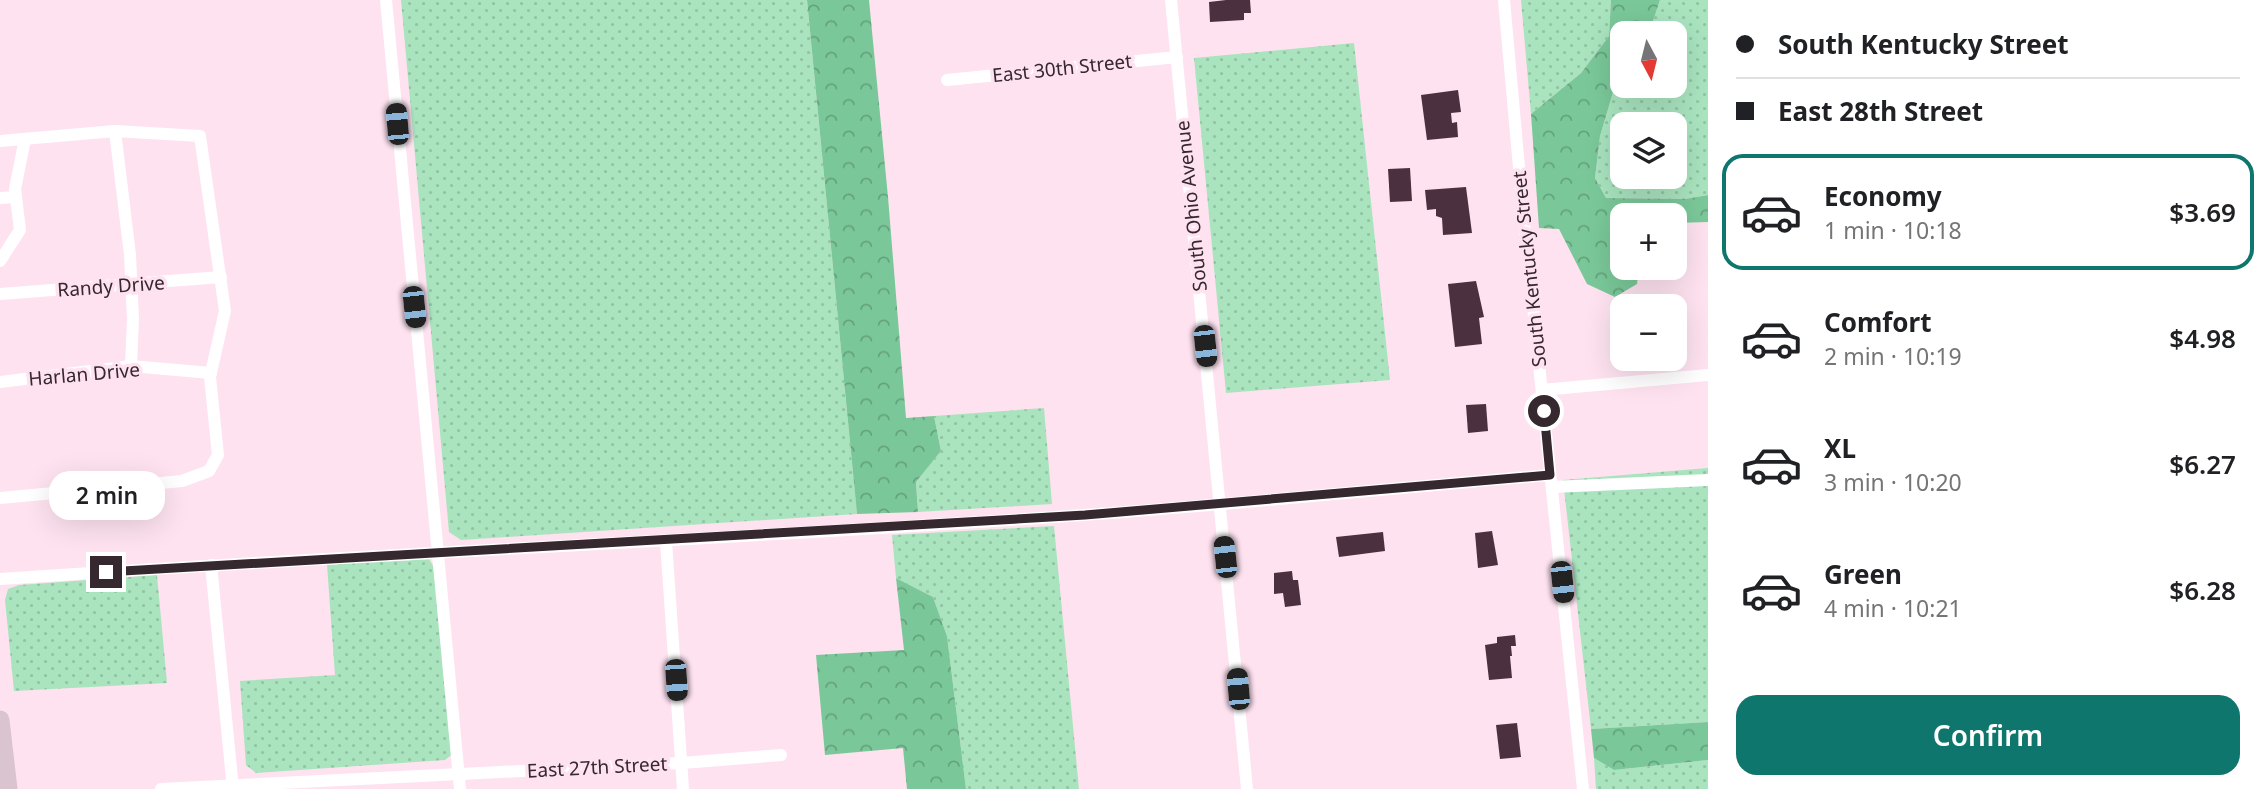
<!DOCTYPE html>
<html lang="en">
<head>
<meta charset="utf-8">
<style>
	body { margin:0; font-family:"Noto Sans",sans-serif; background:#f2f2f2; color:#202124; height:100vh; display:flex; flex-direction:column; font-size:26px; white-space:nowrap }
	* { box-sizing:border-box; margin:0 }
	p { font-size:23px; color:#757577 }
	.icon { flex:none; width:38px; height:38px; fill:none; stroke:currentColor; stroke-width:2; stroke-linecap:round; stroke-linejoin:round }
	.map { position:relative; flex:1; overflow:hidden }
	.details { display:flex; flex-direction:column; background:#fff; width:560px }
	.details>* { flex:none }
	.top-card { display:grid; align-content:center; height:154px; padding:0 28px; background:#fff }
	.needle { width:46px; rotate:173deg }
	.fabs { position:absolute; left:1610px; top:21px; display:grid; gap:14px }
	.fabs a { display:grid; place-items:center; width:77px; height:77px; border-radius:14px; background:#fff; box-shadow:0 7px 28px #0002; font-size:35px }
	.end { position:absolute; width:32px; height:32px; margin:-16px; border:9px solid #35282e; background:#fff; box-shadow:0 0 0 4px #fff }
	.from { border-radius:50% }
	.bubble { position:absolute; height:49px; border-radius:21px; background:#fff; box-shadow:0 7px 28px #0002; font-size:23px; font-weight:600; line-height:49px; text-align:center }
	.car { position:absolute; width:21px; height:42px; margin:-21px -10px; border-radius:9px; box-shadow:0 0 5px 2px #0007; background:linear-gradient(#222 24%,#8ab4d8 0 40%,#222 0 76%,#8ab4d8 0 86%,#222 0) }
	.top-card b { display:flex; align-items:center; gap:24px; height:66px; font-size:26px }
	.top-card b+b { border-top:2px solid #e0e0e0 }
	.top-card i { width:18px; height:18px; background:#202124 }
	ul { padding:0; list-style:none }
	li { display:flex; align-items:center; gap:21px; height:116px; margin:0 14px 10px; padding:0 14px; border:4px solid transparent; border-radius:21px }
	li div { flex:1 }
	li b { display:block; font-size:26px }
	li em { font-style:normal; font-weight:600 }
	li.active { border-color:#0f766e }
	li>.icon { width:63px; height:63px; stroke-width:1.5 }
	.action { display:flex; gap:14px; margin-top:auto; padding:14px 28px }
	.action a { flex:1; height:80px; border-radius:21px; background:#0f766e; color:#fff; font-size:28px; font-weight:600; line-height:80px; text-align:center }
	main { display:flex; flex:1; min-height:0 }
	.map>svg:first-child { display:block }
	.grass { fill:url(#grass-dots); fill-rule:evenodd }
	.forest { fill:url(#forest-crowns) }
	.building { fill:#4b313f }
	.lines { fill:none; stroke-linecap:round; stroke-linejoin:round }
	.minor { stroke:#fff; stroke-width:12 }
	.secondary { stroke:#d9c4cf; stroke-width:19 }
	.route { stroke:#35282e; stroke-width:9 }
	.labels { text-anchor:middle; stroke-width:7; stroke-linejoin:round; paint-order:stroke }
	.street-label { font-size:19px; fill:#35282e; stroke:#fee2f0 }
</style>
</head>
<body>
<main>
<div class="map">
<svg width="1708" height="789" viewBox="0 0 1708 789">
	<defs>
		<pattern id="grass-dots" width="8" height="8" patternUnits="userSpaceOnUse" patternTransform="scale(1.75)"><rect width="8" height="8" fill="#a9e4bf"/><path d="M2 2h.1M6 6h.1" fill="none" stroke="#92c4a4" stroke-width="1.8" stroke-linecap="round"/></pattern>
		<pattern id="forest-crowns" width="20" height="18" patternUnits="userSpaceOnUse" patternTransform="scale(1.75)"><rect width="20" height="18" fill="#7ac899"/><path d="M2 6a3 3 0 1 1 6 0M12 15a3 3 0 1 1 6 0" fill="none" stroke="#65a27d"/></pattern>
	</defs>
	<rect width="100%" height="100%" fill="#fee2f0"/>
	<!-- grass -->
	<g class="grass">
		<path d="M 401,0 L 807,0 L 857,514 L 461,540 L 449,532 Z"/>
		<path d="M 1521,0 L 1611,0 L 1609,36 L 1581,73 L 1531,114 Z"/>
		<path d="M 1660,0 L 1708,0 L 1708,195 L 1685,199 L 1606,198 L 1595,178 L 1600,136 L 1614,89 L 1622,77 L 1622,86 L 1675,86 L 1675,33 L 1649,33 ZM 1622,124 L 1675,124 L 1675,177 L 1622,177 Z"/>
		<path d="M 1354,43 L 1390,380 L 1226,393 L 1194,58 Z"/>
		<path d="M 1044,408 L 1052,504 L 918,512 L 916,482 L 941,451 L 934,416 Z"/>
		<path d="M 1708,468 L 1708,722 L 1591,729 L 1563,480 Z"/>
		<path d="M 1054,526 L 1079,789 L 966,789 L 947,636 L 933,597 L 896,578 L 892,535 Z"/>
		<path d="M 429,559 L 435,569 L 454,753 L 445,760 L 256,773 L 246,765 L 240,681 L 335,675 L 327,565 Z"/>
		<path d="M 157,575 L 167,683 L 14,691 L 5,600 L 8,589 L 19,585 Z"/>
		<path d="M 1594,758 L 1614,770 L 1708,760 L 1708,789 L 1596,789 Z"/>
	</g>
	<!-- forest -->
	<g class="forest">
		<path d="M 807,0 L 869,0 L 888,197 L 906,418 L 934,416 L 941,451 L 916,482 L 918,512 L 857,514 Z"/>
		<path d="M 1611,0 L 1660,0 L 1649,33 L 1622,33 L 1622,77 L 1614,89 L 1600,136 L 1595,178 L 1606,198 L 1685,199 L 1708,195 L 1708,222 L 1675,223 L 1675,215 L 1622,215 L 1622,268 L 1639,268 L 1637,284 L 1615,297 L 1587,284 L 1559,229 L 1539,228 L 1531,114 L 1581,73 L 1609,36 Z"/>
		<path d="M 896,578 L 933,597 L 947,636 L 966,789 L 907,789 L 903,748 L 825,755 L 816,655 L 904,650 Z"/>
		<path d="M 1708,722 L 1708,760 L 1614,770 L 1594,758 L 1591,729 Z"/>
	</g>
	<!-- building -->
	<g class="building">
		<path d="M 1226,0 L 1250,0 L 1251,13 L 1244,13 L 1244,20 L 1210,22 L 1209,2 Z"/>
		<path d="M 1458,90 L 1461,112 L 1451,113 L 1452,123 L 1457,122 L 1458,137 L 1427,140 L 1421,95 Z"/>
		<path d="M 1410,168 L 1412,201 L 1390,202 L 1388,169 Z"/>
		<path d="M 1466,187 L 1472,233 L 1443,235 L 1442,218 L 1436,216 L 1436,209 L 1427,210 L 1425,190 Z"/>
		<path d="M 1476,281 L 1484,317 L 1479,318 L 1482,344 L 1455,347 L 1448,284 Z"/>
		<path d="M 1486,404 L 1488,431 L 1468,433 L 1466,405 Z"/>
		<path d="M 1492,531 L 1498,565 L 1478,568 L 1475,533 Z"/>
		<path d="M 1383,532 L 1385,551 L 1339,557 L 1336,537 Z"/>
		<path d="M 1292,571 L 1293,580 L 1298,580 L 1301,605 L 1285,607 L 1283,593 L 1274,594 L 1274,573 Z"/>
		<path d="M 1515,635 L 1516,646 L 1511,646 L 1512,656 L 1510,656 L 1512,678 L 1489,680 L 1485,645 L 1497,643 L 1497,637 Z"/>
		<path d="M 1517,723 L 1521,757 L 1500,759 L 1496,725 Z"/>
	</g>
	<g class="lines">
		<!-- minor -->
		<g class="minor">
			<path d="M 386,0 L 460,789"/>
			<path d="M 1171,0 L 1247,789"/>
			<path d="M 1504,0 L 1522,201 L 1583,789"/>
			<path d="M 947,80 L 1177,57"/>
			<path d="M 115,131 L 130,255 L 133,319 L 131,366"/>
			<path d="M 0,141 L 115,131 L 200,136 L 225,311 L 210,377 L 218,455 L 209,471 L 182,481 L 0,498"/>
			<path d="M 0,198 L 16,197"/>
			<path d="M 0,261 L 20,230 L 15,189 L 25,139"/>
			<path d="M 0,294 L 221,277"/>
			<path d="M 0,382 L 131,366 L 211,373"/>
			<path d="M 1542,390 L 1708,375"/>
			<path d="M 1552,487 L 1708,480"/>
			<path d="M 666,541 L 683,789"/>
			<path d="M 211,565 L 233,789"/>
			<path d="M 0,579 C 361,554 723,540 1084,515 C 1239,504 1395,488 1550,475"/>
			<path d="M 161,789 L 682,763 L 781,755"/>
		</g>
		<!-- secondary -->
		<path class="secondary" d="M 0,720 L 8,789"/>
	</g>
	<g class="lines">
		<!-- route -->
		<path class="route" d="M 106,572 L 1085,515 L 1550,475 L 1544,411"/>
	</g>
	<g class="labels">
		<!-- street labels -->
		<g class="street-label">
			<text transform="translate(1062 68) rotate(-6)" y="7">East 30th Street</text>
			<text transform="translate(1191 206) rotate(-96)" y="7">South Ohio Avenue</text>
			<text transform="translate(1529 269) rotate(-96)" y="7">South Kentucky Street</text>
			<text transform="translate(111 286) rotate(-4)" y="7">Randy Drive</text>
			<text transform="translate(84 374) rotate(-5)" y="7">Harlan Drive</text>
			<text transform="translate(597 767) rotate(-3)" y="7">East 27th Street</text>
		</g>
	</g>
</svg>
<div class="fabs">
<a><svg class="needle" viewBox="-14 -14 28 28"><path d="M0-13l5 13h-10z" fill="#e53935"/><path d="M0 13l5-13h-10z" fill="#757577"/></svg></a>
<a><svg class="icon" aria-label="layers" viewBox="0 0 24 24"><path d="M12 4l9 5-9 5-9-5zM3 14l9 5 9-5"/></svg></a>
<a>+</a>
<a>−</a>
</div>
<i class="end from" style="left:1544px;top:411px"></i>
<i class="end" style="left:106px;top:572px"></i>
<div class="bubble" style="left:49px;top:471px;width:116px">2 min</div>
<i class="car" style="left:397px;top:124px;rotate:355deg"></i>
<i class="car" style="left:414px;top:307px;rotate:174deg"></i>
<i class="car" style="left:1205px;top:346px;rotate:174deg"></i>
<i class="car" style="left:1225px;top:557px;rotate:354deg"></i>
<i class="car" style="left:1562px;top:582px;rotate:174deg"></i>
<i class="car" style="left:676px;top:680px;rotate:176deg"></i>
<i class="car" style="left:1238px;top:689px;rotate:355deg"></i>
</div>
<section class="details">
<div class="top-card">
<b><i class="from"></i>South Kentucky Street</b>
<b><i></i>East 28th Street</b>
</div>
<ul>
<li class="active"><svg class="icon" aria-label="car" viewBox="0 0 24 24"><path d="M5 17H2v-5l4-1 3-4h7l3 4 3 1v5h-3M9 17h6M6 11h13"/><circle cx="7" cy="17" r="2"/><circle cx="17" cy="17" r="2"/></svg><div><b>Economy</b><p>1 min · 10:18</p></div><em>$3.69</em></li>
<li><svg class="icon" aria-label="car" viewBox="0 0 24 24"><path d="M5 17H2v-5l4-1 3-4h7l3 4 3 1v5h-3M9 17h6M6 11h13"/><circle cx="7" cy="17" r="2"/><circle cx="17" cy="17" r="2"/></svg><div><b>Comfort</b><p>2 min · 10:19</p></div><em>$4.98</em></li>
<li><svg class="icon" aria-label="car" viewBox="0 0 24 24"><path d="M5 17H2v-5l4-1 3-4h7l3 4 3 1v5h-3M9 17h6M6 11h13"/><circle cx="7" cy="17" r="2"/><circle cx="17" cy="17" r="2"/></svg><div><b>XL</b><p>3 min · 10:20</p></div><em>$6.27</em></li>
<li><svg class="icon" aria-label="car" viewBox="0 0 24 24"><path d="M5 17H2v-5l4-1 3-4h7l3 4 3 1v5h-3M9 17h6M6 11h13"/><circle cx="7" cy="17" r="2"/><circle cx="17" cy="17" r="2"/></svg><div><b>Green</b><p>4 min · 10:21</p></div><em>$6.28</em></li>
</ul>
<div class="action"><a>Confirm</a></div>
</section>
</main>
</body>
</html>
